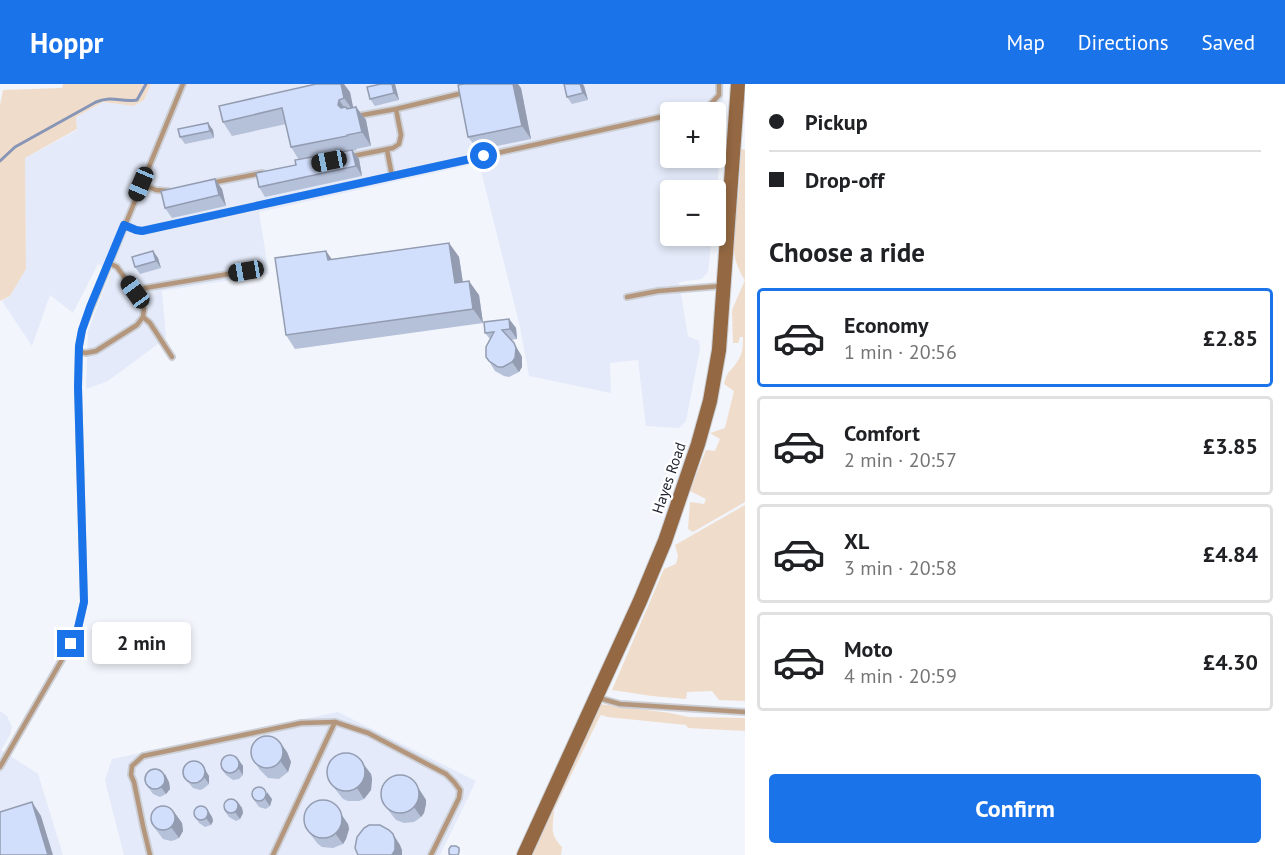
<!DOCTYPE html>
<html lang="en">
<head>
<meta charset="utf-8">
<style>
	body { margin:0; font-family:"PT Sans",sans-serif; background:#f6f6f6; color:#202124; height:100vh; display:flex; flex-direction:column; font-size:22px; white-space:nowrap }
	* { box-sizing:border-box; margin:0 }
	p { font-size:20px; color:#757577 }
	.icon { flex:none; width:33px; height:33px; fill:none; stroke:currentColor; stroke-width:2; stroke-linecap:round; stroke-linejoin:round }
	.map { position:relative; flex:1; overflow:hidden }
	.sheet { display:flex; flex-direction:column; background:#fff; width:540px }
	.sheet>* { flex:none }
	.top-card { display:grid; align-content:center; height:132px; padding:0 24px; background:#fff }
	.fabs { position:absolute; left:660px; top:18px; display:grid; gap:12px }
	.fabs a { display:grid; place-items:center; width:66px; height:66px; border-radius:6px; background:#fff; box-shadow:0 3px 9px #0003; font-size:30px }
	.end { position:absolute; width:27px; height:27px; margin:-14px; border:8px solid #1a73e8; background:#fff; box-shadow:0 0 0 3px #fff }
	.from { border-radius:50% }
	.bubble { position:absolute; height:42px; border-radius:6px; background:#fff; box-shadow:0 3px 9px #0003; font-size:20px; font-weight:700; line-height:42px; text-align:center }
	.car { position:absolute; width:18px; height:36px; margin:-18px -9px; border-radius:8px; box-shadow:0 0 4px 2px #0007; background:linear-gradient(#222 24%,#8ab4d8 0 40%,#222 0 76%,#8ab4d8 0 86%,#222 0) }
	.top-card b { display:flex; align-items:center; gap:21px; height:57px; font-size:22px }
	.top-card b+b { border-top:2px solid #e0e0e0 }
	.top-card i { width:15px; height:15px; background:#202124 }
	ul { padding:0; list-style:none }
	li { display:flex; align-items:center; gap:18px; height:99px; margin:0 12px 9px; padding:0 12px; border:3px solid #e0e0e0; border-radius:6px }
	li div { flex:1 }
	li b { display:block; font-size:22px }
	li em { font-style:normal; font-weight:700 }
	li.on { border-color:#1a73e8 }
	li>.icon { width:54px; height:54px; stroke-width:1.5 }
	h2 { padding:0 24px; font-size:27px; line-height:72px }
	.button { display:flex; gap:12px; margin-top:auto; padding:12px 24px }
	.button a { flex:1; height:69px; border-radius:6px; background:#1a73e8; color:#fff; font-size:24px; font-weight:700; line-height:69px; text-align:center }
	header { display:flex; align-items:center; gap:36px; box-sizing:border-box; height:84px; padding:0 30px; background:#1a73e8; color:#fff }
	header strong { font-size:28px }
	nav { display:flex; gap:33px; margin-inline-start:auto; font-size:21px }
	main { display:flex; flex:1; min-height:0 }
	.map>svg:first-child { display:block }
	.built { fill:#e4eaf9; fill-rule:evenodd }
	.green { fill:#f0dccb }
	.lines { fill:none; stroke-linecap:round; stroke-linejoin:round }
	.stream { stroke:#8795b6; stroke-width:3 }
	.lane-casing { stroke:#ccd0d6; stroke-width:8 }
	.secondary-casing { stroke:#ccd0d6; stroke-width:16 }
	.lane { stroke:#b4967d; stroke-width:4.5 }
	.secondary { stroke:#936842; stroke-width:14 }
	.wall { fill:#b5c0d9 }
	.shaded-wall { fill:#939cb0 }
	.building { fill:#d2dffc; stroke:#939cb0; stroke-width:1.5 }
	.route { stroke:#1a73e8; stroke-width:8 }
	.labels { text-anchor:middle; stroke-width:4.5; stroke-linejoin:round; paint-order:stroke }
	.street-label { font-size:15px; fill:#212530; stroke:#fff }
</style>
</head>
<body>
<header>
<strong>Hoppr</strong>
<nav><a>Map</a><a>Directions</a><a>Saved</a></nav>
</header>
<main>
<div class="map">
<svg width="745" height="771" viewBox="0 0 745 771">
	<rect width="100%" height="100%" fill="#f2f5fb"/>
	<!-- built -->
	<g class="built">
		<path d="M 151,0 L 724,0 L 716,123 L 716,106 L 670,106 L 670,152 L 712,152 L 708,188 L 701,195 L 679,198 L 688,252 L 699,257 L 700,265 L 686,337 L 679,344 L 646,342 L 638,276 L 610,279 L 611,309 L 529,292 L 520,243 L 479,79 L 259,128 L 269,190 L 162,207 L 166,254 L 108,297 L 86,305 L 88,247 L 111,188 L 98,180 L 73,229 L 50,211 L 32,262 L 2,217 L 10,212 L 26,184 L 25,74 L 77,46 L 76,33 L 103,18 L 135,22 L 144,16 ZM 670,28 L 716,28 L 716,74 L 670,74 Z"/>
		<path d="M 0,627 L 7,632 L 12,643 L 10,651 L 1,666 L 38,690 L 63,771 L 0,771 Z"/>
		<path d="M 338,628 L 476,697 L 440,771 L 124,771 L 107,705 L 105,696 L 112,675 Z"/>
	</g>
	<!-- green -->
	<g class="green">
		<path d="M 63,0 L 151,0 L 144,16 L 134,22 L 103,18 L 76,33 L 77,45 L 25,74 L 26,185 L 10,212 L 0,217 L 0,21 L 3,6 L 62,4 Z"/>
		<path d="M 741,65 L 745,66 L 745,418 L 693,448 L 688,445 L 690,418 L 704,420 L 706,415 L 690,407 L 706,366 L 715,367 L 720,355 L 710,349 L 725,344 L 734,307 L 724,300 C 728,285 730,289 737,278 C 743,270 743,262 743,253 L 740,253 L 738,259 L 733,259 L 732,226 L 745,196 C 726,168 735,143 738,113 C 740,97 740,81 741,65 Z"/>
		<path d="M 745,421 L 745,617 L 719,616 L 712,607 L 687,608 L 686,615 L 652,612 L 612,606 L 664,485 L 676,480 L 678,472 L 675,461 Z"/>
		<path d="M 599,620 L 670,629 L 688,633 L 745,634 L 745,647 L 688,644 L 686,641 L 607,633 L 602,631 L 600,632 L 554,726 C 553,744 549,749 562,763 L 561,771 L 532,771 L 597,622 Z"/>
	</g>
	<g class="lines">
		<!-- stream -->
		<path class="stream" d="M 0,77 L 15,63 L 96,18 C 114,11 121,19 137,16 L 146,0"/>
		<!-- lane casing -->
		<g class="lane-casing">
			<g id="lane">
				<path d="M 683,28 L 708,23 L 719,11 L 719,0"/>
				<path d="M 357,32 L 396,25 L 463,9"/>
				<path d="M 387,66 L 392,92"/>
				<path d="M 353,72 L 393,64 L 399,60 L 401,51 L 396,25"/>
				<path d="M 211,99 L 262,89"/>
				<path d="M 141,100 L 156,106 L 168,107"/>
				<path d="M 124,141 L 136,146 L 142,147 L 670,31"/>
				<path d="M 135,208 L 145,204 L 246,187"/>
				<path d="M 627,213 L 658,207 L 721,202"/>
				<path d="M 143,233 L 150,239 L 172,273"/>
				<path d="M 79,268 L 86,269 L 96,267 L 137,241 L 143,233 L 144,225 L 135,208 L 117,183 L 109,179"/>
				<path d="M 599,614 L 620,620 L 745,628"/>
				<path d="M 0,683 L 71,560 L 78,544 L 84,518 L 78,303 L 79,262 L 82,246 L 183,0"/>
				<path d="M 150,771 L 143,742 L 134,698 L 131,691 L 132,682 L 143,672 L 301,639 L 335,638 L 368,649 L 446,690 L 454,698 L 460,706 L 459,714 L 431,771"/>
				<path d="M 273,771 L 335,638"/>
			</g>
		</g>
		<!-- secondary casing -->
		<g class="secondary-casing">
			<path id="secondary" d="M 524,771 L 640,517 L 665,457 L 698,360 L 710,317 L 719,266 L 738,0"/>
		</g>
		<!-- lane -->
		<use href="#lane" class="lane"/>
		<!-- secondary -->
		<use href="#secondary" class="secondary"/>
	</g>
	<!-- wall -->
	<g class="wall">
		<path d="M 381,0 L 395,0 L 399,16 L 375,22 L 370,15 Z"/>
		<path d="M 584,2 L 588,16 L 572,20 L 567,13 Z"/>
		<path d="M 521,4 L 531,55 L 478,66 L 468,53 Z"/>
		<path d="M 350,8 L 353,23 L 356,23 L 366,36 L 371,62 L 356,65 L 357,66 L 353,67 L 359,75 L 362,92 L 265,113 L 259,103 L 296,81 L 299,76 L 291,63 L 286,40 L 232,52 L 223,38 Z"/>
		<path d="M 213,46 L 214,54 L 185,60 L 180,53 Z"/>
		<path d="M 222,105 L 226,122 L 172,134 L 165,124 Z"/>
		<path d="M 449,159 L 459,173 L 463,198 L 479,211 L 483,239 L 295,265 L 286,251 L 332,175 Z"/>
		<path d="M 153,167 L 158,174 L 161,184 L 140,190 L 135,183 Z"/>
		<path d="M 509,235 L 516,244 L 517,255 L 511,256 L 520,269 L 522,273 L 522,283 L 519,288 L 509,293 L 504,292 L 495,287 L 489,277 L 490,255 L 485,249 Z"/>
		<path d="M 287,668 L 291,678 L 288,688 L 279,695 L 268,694 L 260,686 L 253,675 Z"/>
		<path d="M 238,675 L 243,682 L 243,691 L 239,695 L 233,696 L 226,691 L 221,684 Z"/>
		<path d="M 360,675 L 371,690 L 372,695 L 371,706 L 364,715 L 359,717 L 348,717 L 343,715 L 328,696 Z"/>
		<path d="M 183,692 L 209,692 L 209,700 L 203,705 L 200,706 L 193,704 Z"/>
		<path d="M 169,698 L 170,705 L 166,710 L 160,713 L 153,710 L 148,703 Z"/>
		<path d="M 421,708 L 426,716 L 426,720 L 424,729 L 421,733 L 414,738 L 404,739 L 396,736 L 382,718 Z"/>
		<path d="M 272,715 L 270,722 L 266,725 L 259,723 L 254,716 Z"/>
		<path d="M 237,717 L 242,724 L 243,729 L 240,735 L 236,737 L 229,733 L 224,726 Z"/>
		<path d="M 207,725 L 212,733 L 213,737 L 211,741 L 205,743 L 199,739 L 195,732 Z"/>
		<path d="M 174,728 L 182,739 L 183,747 L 179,754 L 175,756 L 171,757 L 163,755 L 151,739 Z"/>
		<path d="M 348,740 L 349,745 L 346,755 L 343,760 L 333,764 L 322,763 L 318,760 L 307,746 Z"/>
	</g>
	<!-- shaded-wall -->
	<g class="shaded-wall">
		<path d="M 341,0 L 344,0 L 350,8 L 354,28 L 344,14 Z"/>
		<path d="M 392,0 L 395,0 L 399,16 L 394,9 Z"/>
		<path d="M 513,0 L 518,0 L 521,4 L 531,55 L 522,42 Z"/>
		<path d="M 580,0 L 583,0 L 584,2 L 588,16 L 583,9 Z"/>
		<path d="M 339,16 L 349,30 L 338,21 Z"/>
		<path d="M 356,23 L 366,36 L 371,62 L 362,48 Z"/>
		<path d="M 208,39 L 213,46 L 214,54 L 210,47 Z"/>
		<path d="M 352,66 L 359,75 L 362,92 L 356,82 Z"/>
		<path d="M 215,95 L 222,105 L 226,122 L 219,111 Z"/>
		<path d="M 449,159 L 459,173 L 465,213 L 455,199 Z"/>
		<path d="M 153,167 L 158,174 L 161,184 L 156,177 Z"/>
		<path d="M 326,167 L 336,181 L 328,176 Z"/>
		<path d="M 469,197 L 479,211 L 483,239 L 473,225 Z"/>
		<path d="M 509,235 L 516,244 L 517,255 L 510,245 Z"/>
		<path d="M 514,259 L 522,273 L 522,283 L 519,288 L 512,278 Z"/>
		<path d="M 280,658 L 287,668 L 291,678 L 288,688 L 281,678 Z"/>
		<path d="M 238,675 L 243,682 L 243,691 L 238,684 Z"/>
		<path d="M 201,679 L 209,692 L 209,700 L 204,693 Z"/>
		<path d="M 363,680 L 371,690 L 372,695 L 371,706 L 364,715 L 357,704 Z"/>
		<path d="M 165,690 L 169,698 L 170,705 L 166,710 L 161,703 Z"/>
		<path d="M 414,697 L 426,716 L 426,720 L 424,729 L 421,733 L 414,723 Z"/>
		<path d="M 267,708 L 272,715 L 270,722 L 265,715 Z"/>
		<path d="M 237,717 L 242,724 L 243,729 L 240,735 L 235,728 Z"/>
		<path d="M 32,718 L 41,732 L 53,771 L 48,771 Z"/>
		<path d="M 335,721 L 348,740 L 349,745 L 346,755 L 343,760 L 335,749 Z"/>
		<path d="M 207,725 L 212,733 L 213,737 L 211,741 L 206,734 Z"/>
		<path d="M 174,728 L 182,739 L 183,747 L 179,754 L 171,743 Z"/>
		<path d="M 393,750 L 400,761 L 402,766 L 402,771 L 392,771 Z"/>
	</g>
	<!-- building -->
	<g class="building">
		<path d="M 316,0 L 341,0 L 344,14 L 339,16 L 338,21 L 341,24 L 346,23 L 347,25 L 356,23 L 362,48 L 347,51 L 347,52 L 291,63 L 282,24 L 223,38 L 219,22 Z"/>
		<path d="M 381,0 L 392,0 L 394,9 L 370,15 L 367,3 Z"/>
		<path d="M 464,0 L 513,0 L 522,42 L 468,53 L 458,1 Z"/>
		<path d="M 564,0 L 580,0 L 583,9 L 567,13 Z"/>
		<path d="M 208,39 L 210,47 L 180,53 L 178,45 Z"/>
		<path d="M 352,66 L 356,82 L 259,103 L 256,89 L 296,81 L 295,76 Z"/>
		<path d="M 215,95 L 219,111 L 165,124 L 161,107 Z"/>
		<path d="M 449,159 L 455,199 L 469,197 L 473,225 L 286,251 L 275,174 L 326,167 L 328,176 Z"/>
		<path d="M 153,167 L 156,177 L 135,183 L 132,173 Z"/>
		<path d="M 509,235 L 510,245 L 502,246 L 514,259 L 516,264 L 515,274 L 512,278 L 503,283 L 498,283 L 489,277 L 486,273 L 486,263 L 494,248 L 485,249 L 484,238 Z"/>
		<circle cx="267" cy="668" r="16"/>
		<circle cx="346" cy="688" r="19"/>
		<circle cx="230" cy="680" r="9"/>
		<circle cx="194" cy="688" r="11"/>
		<circle cx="155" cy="695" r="10"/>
		<circle cx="400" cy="710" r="19"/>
		<circle cx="259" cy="710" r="7"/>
		<circle cx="231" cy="722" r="7"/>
		<circle cx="323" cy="735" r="19"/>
		<path d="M 32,718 L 48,771 L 0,771 L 0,728 Z"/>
		<circle cx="163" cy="734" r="12"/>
		<circle cx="201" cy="729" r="7"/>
		<path d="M 369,741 L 380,741 L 389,746 L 393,750 L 395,756 L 395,766 L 392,771 L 358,771 L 355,764 L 357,753 L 364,744 Z"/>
		<path d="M 451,762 L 456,762 L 459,764 L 459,768 L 458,771 L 451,771 L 449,770 L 449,765 Z"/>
	</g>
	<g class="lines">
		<!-- route -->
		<path class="route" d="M 71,560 L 78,544 L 84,518 L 78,303 L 79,262 L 82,246 L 90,223 L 124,141 L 136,146 L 142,147 L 484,72"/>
	</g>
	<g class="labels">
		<!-- street labels -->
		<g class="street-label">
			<text transform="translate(669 394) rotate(-71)" y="5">Hayes Road</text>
		</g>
	</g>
</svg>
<div class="fabs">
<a>+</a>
<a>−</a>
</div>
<i class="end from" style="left:484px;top:72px"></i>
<i class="end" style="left:71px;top:560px"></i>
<div class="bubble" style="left:92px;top:538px;width:99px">2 min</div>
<i class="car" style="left:329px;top:77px;rotate:259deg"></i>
<i class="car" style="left:141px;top:100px;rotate:203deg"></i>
<i class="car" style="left:246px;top:187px;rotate:260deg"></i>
<i class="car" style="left:135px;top:208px;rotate:324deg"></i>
</div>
<section class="sheet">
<div class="top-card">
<b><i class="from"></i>Pickup</b>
<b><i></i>Drop-off</b>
</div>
<h2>Choose a ride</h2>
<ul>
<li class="on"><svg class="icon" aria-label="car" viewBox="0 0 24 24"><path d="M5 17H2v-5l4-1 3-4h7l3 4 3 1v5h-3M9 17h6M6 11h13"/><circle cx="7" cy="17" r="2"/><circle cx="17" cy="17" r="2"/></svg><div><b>Economy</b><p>1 min · 20:56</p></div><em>£2.85</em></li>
<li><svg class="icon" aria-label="car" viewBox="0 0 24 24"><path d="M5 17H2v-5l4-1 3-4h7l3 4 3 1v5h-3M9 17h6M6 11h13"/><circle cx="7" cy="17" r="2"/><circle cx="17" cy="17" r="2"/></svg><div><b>Comfort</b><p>2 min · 20:57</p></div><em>£3.85</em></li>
<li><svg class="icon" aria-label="car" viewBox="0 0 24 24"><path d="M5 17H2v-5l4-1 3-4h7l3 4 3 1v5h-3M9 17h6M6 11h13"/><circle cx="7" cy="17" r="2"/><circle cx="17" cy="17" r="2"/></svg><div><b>XL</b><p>3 min · 20:58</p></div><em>£4.84</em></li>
<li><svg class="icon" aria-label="car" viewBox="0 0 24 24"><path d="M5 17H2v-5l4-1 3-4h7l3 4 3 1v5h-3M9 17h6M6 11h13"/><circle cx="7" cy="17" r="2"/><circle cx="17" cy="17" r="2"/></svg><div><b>Moto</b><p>4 min · 20:59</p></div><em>£4.30</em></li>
</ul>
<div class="button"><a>Confirm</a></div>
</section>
</main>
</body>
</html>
